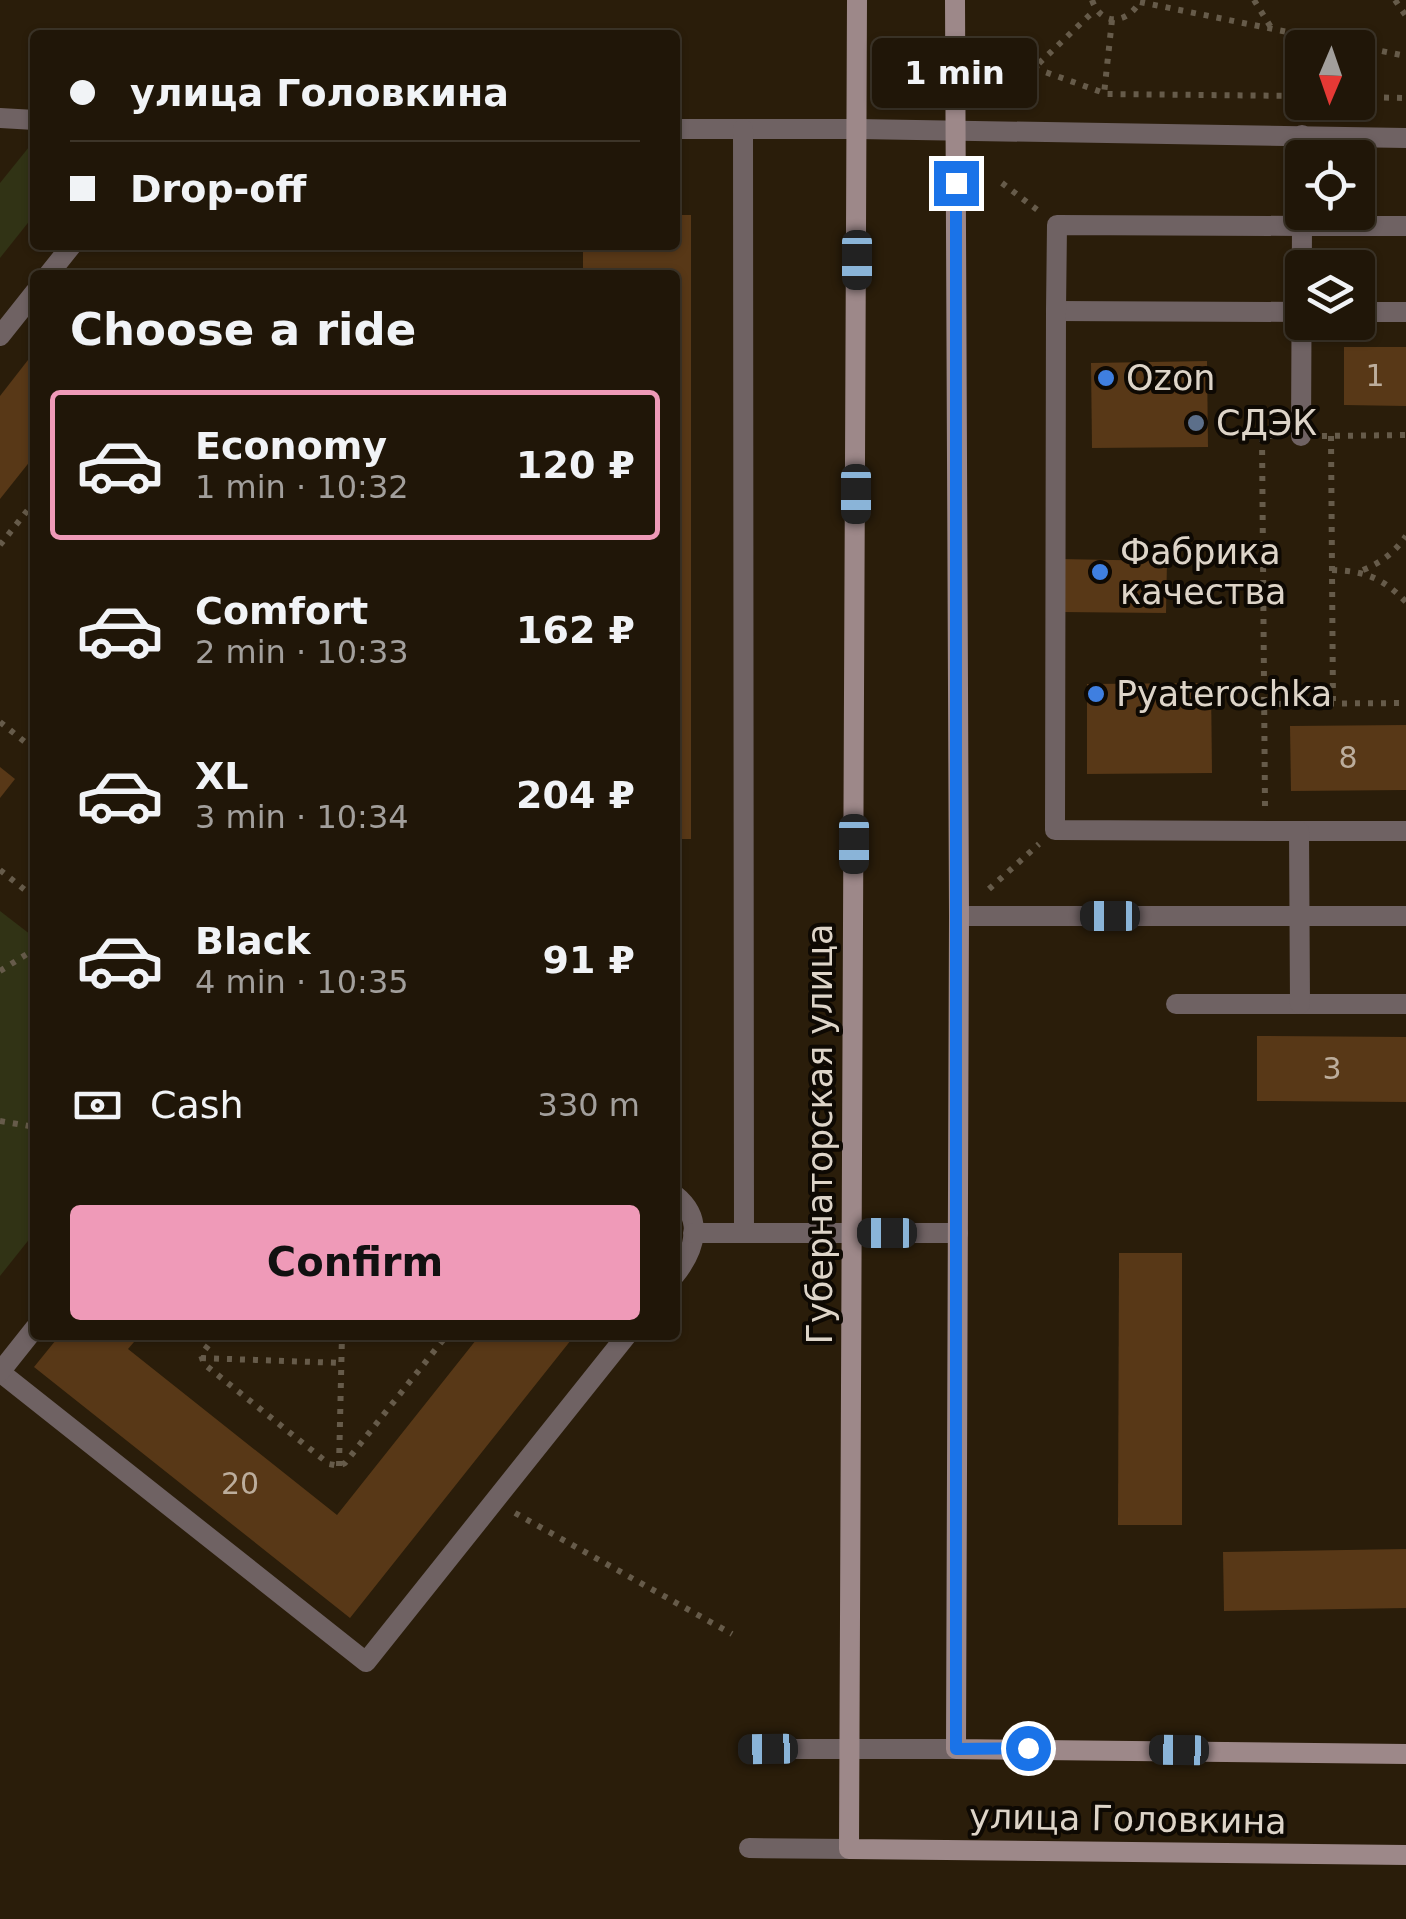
<!DOCTYPE html>
<html lang="en">
<head>
<meta charset="utf-8">
<style>
	body { margin:0; font-family:"DejaVu Sans",sans-serif; background:#2d2316; color:#f1f3f6; height:100vh; display:flex; flex-direction:column; font-size:38px; white-space:nowrap }
	* { box-sizing:border-box; margin:0 }
	p { font-size:32px; color:#a29f9c }
	.icon { flex:none; width:55px; height:55px; fill:none; stroke:currentColor; stroke-width:2; stroke-linecap:round; stroke-linejoin:round }
	.map { position:relative; flex:1; overflow:hidden }
	.details { position:absolute; left:30px; top:270px; width:650px; height:1070px; display:flex; flex-direction:column; background:#201608; border-radius:10px; box-shadow:0 2px 8px #0004,0 0 0 2px #3d3529 }
	.details>* { flex:none }
	.banner { position:absolute; left:30px; top:30px; width:650px; height:220px; border-radius:10px; box-shadow:0 2px 8px #0004,0 0 0 2px #3d3529; display:grid; align-content:center; height:220px; padding:0 40px; background:#201608 }
	.needle { width:65px; rotate:182deg }
	.fabs { position:absolute; left:1285px; top:30px; display:grid; gap:20px }
	.fabs a { display:grid; place-items:center; width:90px; height:90px; border-radius:10px; background:#201608; box-shadow:0 2px 8px #0004,0 0 0 2px #3d3529; font-size:50px }
	.end { position:absolute; width:45px; height:45px; margin:-22px; border:12px solid #1a73e8; background:#fff; box-shadow:0 0 0 5px #fff }
	.from { border-radius:50% }
	.bubble { position:absolute; height:70px; border-radius:10px; background:#201608; box-shadow:0 2px 8px #0004,0 0 0 2px #3d3529; font-size:32px; font-weight:800; line-height:70px; text-align:center }
	.car { position:absolute; width:30px; height:60px; margin:-30px -15px; border-radius:12px; box-shadow:0 0 8px 2px #0007; background:linear-gradient(#222 24%,#8ab4d8 0 40%,#222 0 76%,#8ab4d8 0 86%,#222 0) }
	.banner b { display:flex; align-items:center; gap:35px; height:95px; font-size:38px }
	.banner b+b { border-top:2px solid #3d3529 }
	.banner i { width:25px; height:25px; background:#f1f3f6 }
	ul { padding:0; list-style:none }
	li { display:flex; align-items:center; gap:30px; height:150px; margin:0 20px 15px; padding:0 20px; border:5px solid transparent; border-radius:10px }
	li div { flex:1 }
	li b { display:block; font-size:38px }
	li em { font-style:normal; font-weight:800 }
	li.active { border-color:#ef9ab8 }
	li>.icon { width:90px; height:90px; stroke-width:1.5 }
	h2 { padding:0 40px; font-size:45px; line-height:120px }
	.pay { display:flex; align-items:center; gap:25px; height:110px; padding:0 40px; font-size:38px }
	.pay p { margin-inline-start:auto }
	.cta { display:flex; gap:20px; margin-top:auto; padding:20px 40px }
	.cta a { flex:1; height:115px; border-radius:10px; background:#ef9ab8; color:#111; font-size:40px; font-weight:800; line-height:115px; text-align:center }
	.map>svg:first-child { display:block }
	.green { fill:#313315 }
	.building { fill:#583817 }
	.lines { fill:none; stroke-linecap:round; stroke-linejoin:round }
	.path { stroke:#665b4a; stroke-width:6; stroke-dasharray:5 8; stroke-linecap:butt }
	.lane { stroke:#6f6263; stroke-width:20 }
	.street { stroke:#6f6263; stroke-width:20 }
	.secondary { stroke:#9d8889; stroke-width:20 }
	.route { stroke:#1a73e8; stroke-width:12 }
	.shop-dot { fill:#3f7fe0; stroke:#0e0903; stroke-width:4 }
	.service-dot { fill:#5c6f8a; stroke:#0e0903; stroke-width:4 }
	.labels { text-anchor:middle; stroke-width:8; stroke-linejoin:round; paint-order:stroke }
	.number-label { font-size:30px; fill:#bcad9c }
	.poi-label { font-size:35px; fill:#ddd4c8; stroke:#0e0903; text-anchor:start }
	.street-label { font-size:35px; fill:#ddd4c8; stroke:#0e0903 }
</style>
</head>
<body>
<div class="map">
<svg width="1406" height="1919" viewBox="0 0 1406 1919">
	<rect width="100%" height="100%" fill="#2a1d0a"/>
	<!-- green -->
	<g class="green">
		<path d="M 29,147 L 35,152 L 35,214 L 0,258 L 0,183 Z"/>
		<path d="M 0,911 L 35,938 L 35,1232 L 0,1276 Z"/>
	</g>
	<!-- building -->
	<g class="building">
		<path d="M 675,215 L 691,215 L 691,839 L 675,839 L 675,275 L 583,275 L 583,245 L 675,245 Z"/>
		<path d="M 1344,347 L 1406,347 L 1406,406 L 1344,405 Z"/>
		<path d="M 35,351 L 35,455 L 0,499 L 0,396 Z"/>
		<path d="M 1207,361 L 1208,447 L 1092,448 L 1091,363 Z"/>
		<path d="M 1060,559 L 1167,561 L 1166,613 L 1060,612 Z"/>
		<path d="M 1211,683 L 1212,773 L 1087,774 L 1087,684 Z"/>
		<path d="M 1406,725 L 1406,790 L 1291,791 L 1290,726 Z"/>
		<path d="M 0,767 L 15,779 L 0,798 Z"/>
		<path d="M 1257,1036 L 1406,1037 L 1406,1102 L 1257,1101 Z"/>
		<path d="M 1119,1253 L 1182,1253 L 1182,1525 L 1118,1525 Z"/>
		<path d="M 60,1335 L 140,1335 L 128,1349 L 337,1515 L 480,1335 L 575,1335 L 350,1618 L 34,1367 Z"/>
		<path d="M 1406,1549 L 1406,1608 L 1224,1611 L 1223,1552 Z"/>
	</g>
	<g class="lines">
		<!-- path -->
		<g class="path">
			<path d="M 1092,0 C 1101,27 1128,24 1140,1"/>
			<path d="M 1254,0 L 1272,29"/>
			<path d="M 1395,0 L 1406,16"/>
			<path d="M 1140,2 L 1406,56"/>
			<path d="M 1112,20 L 1104,94 L 1302,96"/>
			<path d="M 1034,68 L 1104,93"/>
			<path d="M 1002,70 L 1034,68 L 1095,10"/>
			<path d="M 1358,97 L 1406,98"/>
			<path d="M 1002,183 L 1040,212"/>
			<path d="M 1322,436 L 1406,435"/>
			<path d="M 1331,436 L 1333,704"/>
			<path d="M 0,545 L 35,501"/>
			<path d="M 1332,570 C 1365,571 1383,578 1406,602"/>
			<path d="M 1363,570 C 1382,562 1394,553 1406,536"/>
			<path d="M 1264,704 L 1406,703"/>
			<path d="M 0,722 L 35,750"/>
			<path d="M 1265,806 L 1262,436 L 1280,436"/>
			<path d="M 0,870 L 35,898"/>
			<path d="M 989,889 L 1039,844"/>
			<path d="M 0,971 L 35,949"/>
			<path d="M 0,1121 L 35,1127"/>
			<path d="M 216,1335 L 201,1355 L 204,1364 L 329,1464 L 339,1466 L 345,1463 L 447,1335"/>
			<path d="M 201,1358 L 342,1363"/>
			<path d="M 339,1466 L 342,1335"/>
			<path d="M 515,1513 L 732,1634"/>
		</g>
		<!-- lane -->
		<g class="lane">
			<path d="M 0,118 L 35,120"/>
			<path d="M 675,129 L 858,129"/>
			<path d="M 743,129 L 744,1233"/>
			<path d="M 48,275 L 72,245"/>
			<path d="M 1056,311 L 1302,312"/>
			<path d="M 1358,312 L 1406,312"/>
			<path d="M 0,336 L 35,292"/>
			<path d="M 1301,436 L 1302,226 L 1406,226"/>
			<path d="M 1299,831 L 1406,831"/>
			<path d="M 1176,1004 L 1406,1004"/>
			<path d="M 1300,1004 L 1299,831 L 1055,830 L 1056,311 L 1057,225 L 1302,226 L 1302,135"/>
			<path d="M 675,1195 C 704,1218 696,1249 675,1275"/>
			<path d="M 693,1233 L 852,1233"/>
			<path d="M 0,1372 L 366,1662 L 627,1335"/>
			<path d="M 0,1372 L 35,1328"/>
		</g>
		<!-- street -->
		<g class="street">
			<path d="M 858,129 L 1406,138"/>
			<path d="M 959,916 L 1406,916"/>
			<path d="M 852,1233 L 958,1233"/>
			<path d="M 748,1749 L 956,1749"/>
			<path d="M 749,1848 L 849,1849"/>
		</g>
		<!-- secondary -->
		<g class="secondary">
			<path d="M 857,0 L 849,1849 L 1406,1855"/>
			<path d="M 955,0 L 959,916 L 956,1749 L 1406,1754"/>
		</g>
	</g>
	<g class="lines">
		<!-- route -->
		<path class="route" d="M 956,183 L 956,1749 L 1028,1748"/>
	</g>
	<!-- markers -->
	<g class="shop-dot">
		<circle cx="1106" cy="378" r="10"/>
		<circle cx="1100" cy="572" r="10"/>
		<circle cx="1096" cy="694" r="10"/>
	</g>
	<circle class="service-dot" cx="1196" cy="423" r="10"/>
	<g class="labels">
		<!-- number labels -->
		<g class="number-label">
			<text x="1375" y="386">1</text>
			<text x="1348" y="768">8</text>
			<text x="1332" y="1079">3</text>
			<text x="240" y="1494">20</text>
		</g>
		<!-- poi labels -->
		<g class="poi-label">
			<text x="1126" y="390">Ozon</text>
			<text x="1216" y="435">СДЭК</text>
			<text x="1120" y="564">Фабрика<tspan x="1120" dy="40">качества</tspan></text>
			<text x="1116" y="706">Pyaterochka</text>
		</g>
		<!-- street labels -->
		<g class="street-label">
			<text transform="translate(820 1134) rotate(-90)" y="12">Губернаторская улица</text>
			<text transform="translate(1128 1819) rotate(1)" y="12">улица Головкина</text>
		</g>
	</g>
</svg>
<div class="fabs">
<a><svg class="needle" viewBox="-14 -14 28 28"><path d="M0-13l5 13h-10z" fill="#e53935"/><path d="M0 13l5-13h-10z" fill="#a29f9c"/></svg></a>
<a><svg class="icon" aria-label="locate" viewBox="0 0 24 24"><circle cx="12" cy="12" r="6"/><path d="M12 2v4M12 18v4M2 12h4M18 12h4"/></svg></a>
<a><svg class="icon" aria-label="layers" viewBox="0 0 24 24"><path d="M12 4l9 5-9 5-9-5zM3 14l9 5 9-5"/></svg></a>
</div>
<i class="end from" style="left:1028px;top:1748px"></i>
<i class="end" style="left:956px;top:183px"></i>
<div class="bubble" style="left:872px;top:38px;width:165px">1 min</div>
<i class="car" style="left:857px;top:260px;rotate:180deg"></i>
<i class="car" style="left:856px;top:494px;rotate:180deg"></i>
<i class="car" style="left:854px;top:844px;rotate:180deg"></i>
<i class="car" style="left:1110px;top:916px;rotate:270deg"></i>
<i class="car" style="left:887px;top:1233px;rotate:270deg"></i>
<i class="car" style="left:768px;top:1749px;rotate:269deg"></i>
<i class="car" style="left:1179px;top:1750px;rotate:271deg"></i>
<div class="banner">
<b><i class="from"></i>улица Головкина</b>
<b><i></i>Drop-off</b>
</div>
<section class="details">
<h2>Choose a ride</h2>
<ul>
<li class="active"><svg class="icon" aria-label="car" viewBox="0 0 24 24"><path d="M5 17H2v-5l4-1 3-4h7l3 4 3 1v5h-3M9 17h6M6 11h13"/><circle cx="7" cy="17" r="2"/><circle cx="17" cy="17" r="2"/></svg><div><b>Economy</b><p>1 min · 10:32</p></div><em>120 ₽</em></li>
<li><svg class="icon" aria-label="car" viewBox="0 0 24 24"><path d="M5 17H2v-5l4-1 3-4h7l3 4 3 1v5h-3M9 17h6M6 11h13"/><circle cx="7" cy="17" r="2"/><circle cx="17" cy="17" r="2"/></svg><div><b>Comfort</b><p>2 min · 10:33</p></div><em>162 ₽</em></li>
<li><svg class="icon" aria-label="car" viewBox="0 0 24 24"><path d="M5 17H2v-5l4-1 3-4h7l3 4 3 1v5h-3M9 17h6M6 11h13"/><circle cx="7" cy="17" r="2"/><circle cx="17" cy="17" r="2"/></svg><div><b>XL</b><p>3 min · 10:34</p></div><em>204 ₽</em></li>
<li><svg class="icon" aria-label="car" viewBox="0 0 24 24"><path d="M5 17H2v-5l4-1 3-4h7l3 4 3 1v5h-3M9 17h6M6 11h13"/><circle cx="7" cy="17" r="2"/><circle cx="17" cy="17" r="2"/></svg><div><b>Black</b><p>4 min · 10:35</p></div><em>91 ₽</em></li>
</ul>
<div class="pay"><svg class="icon" aria-label="cash" viewBox="0 0 24 24"><path d="M3 7h18v10H3z"/><circle cx="12" cy="12" r="2"/></svg>Cash<p>330 m</p></div>
<div class="cta"><a>Confirm</a></div>
</section>
</div>
</body>
</html>
